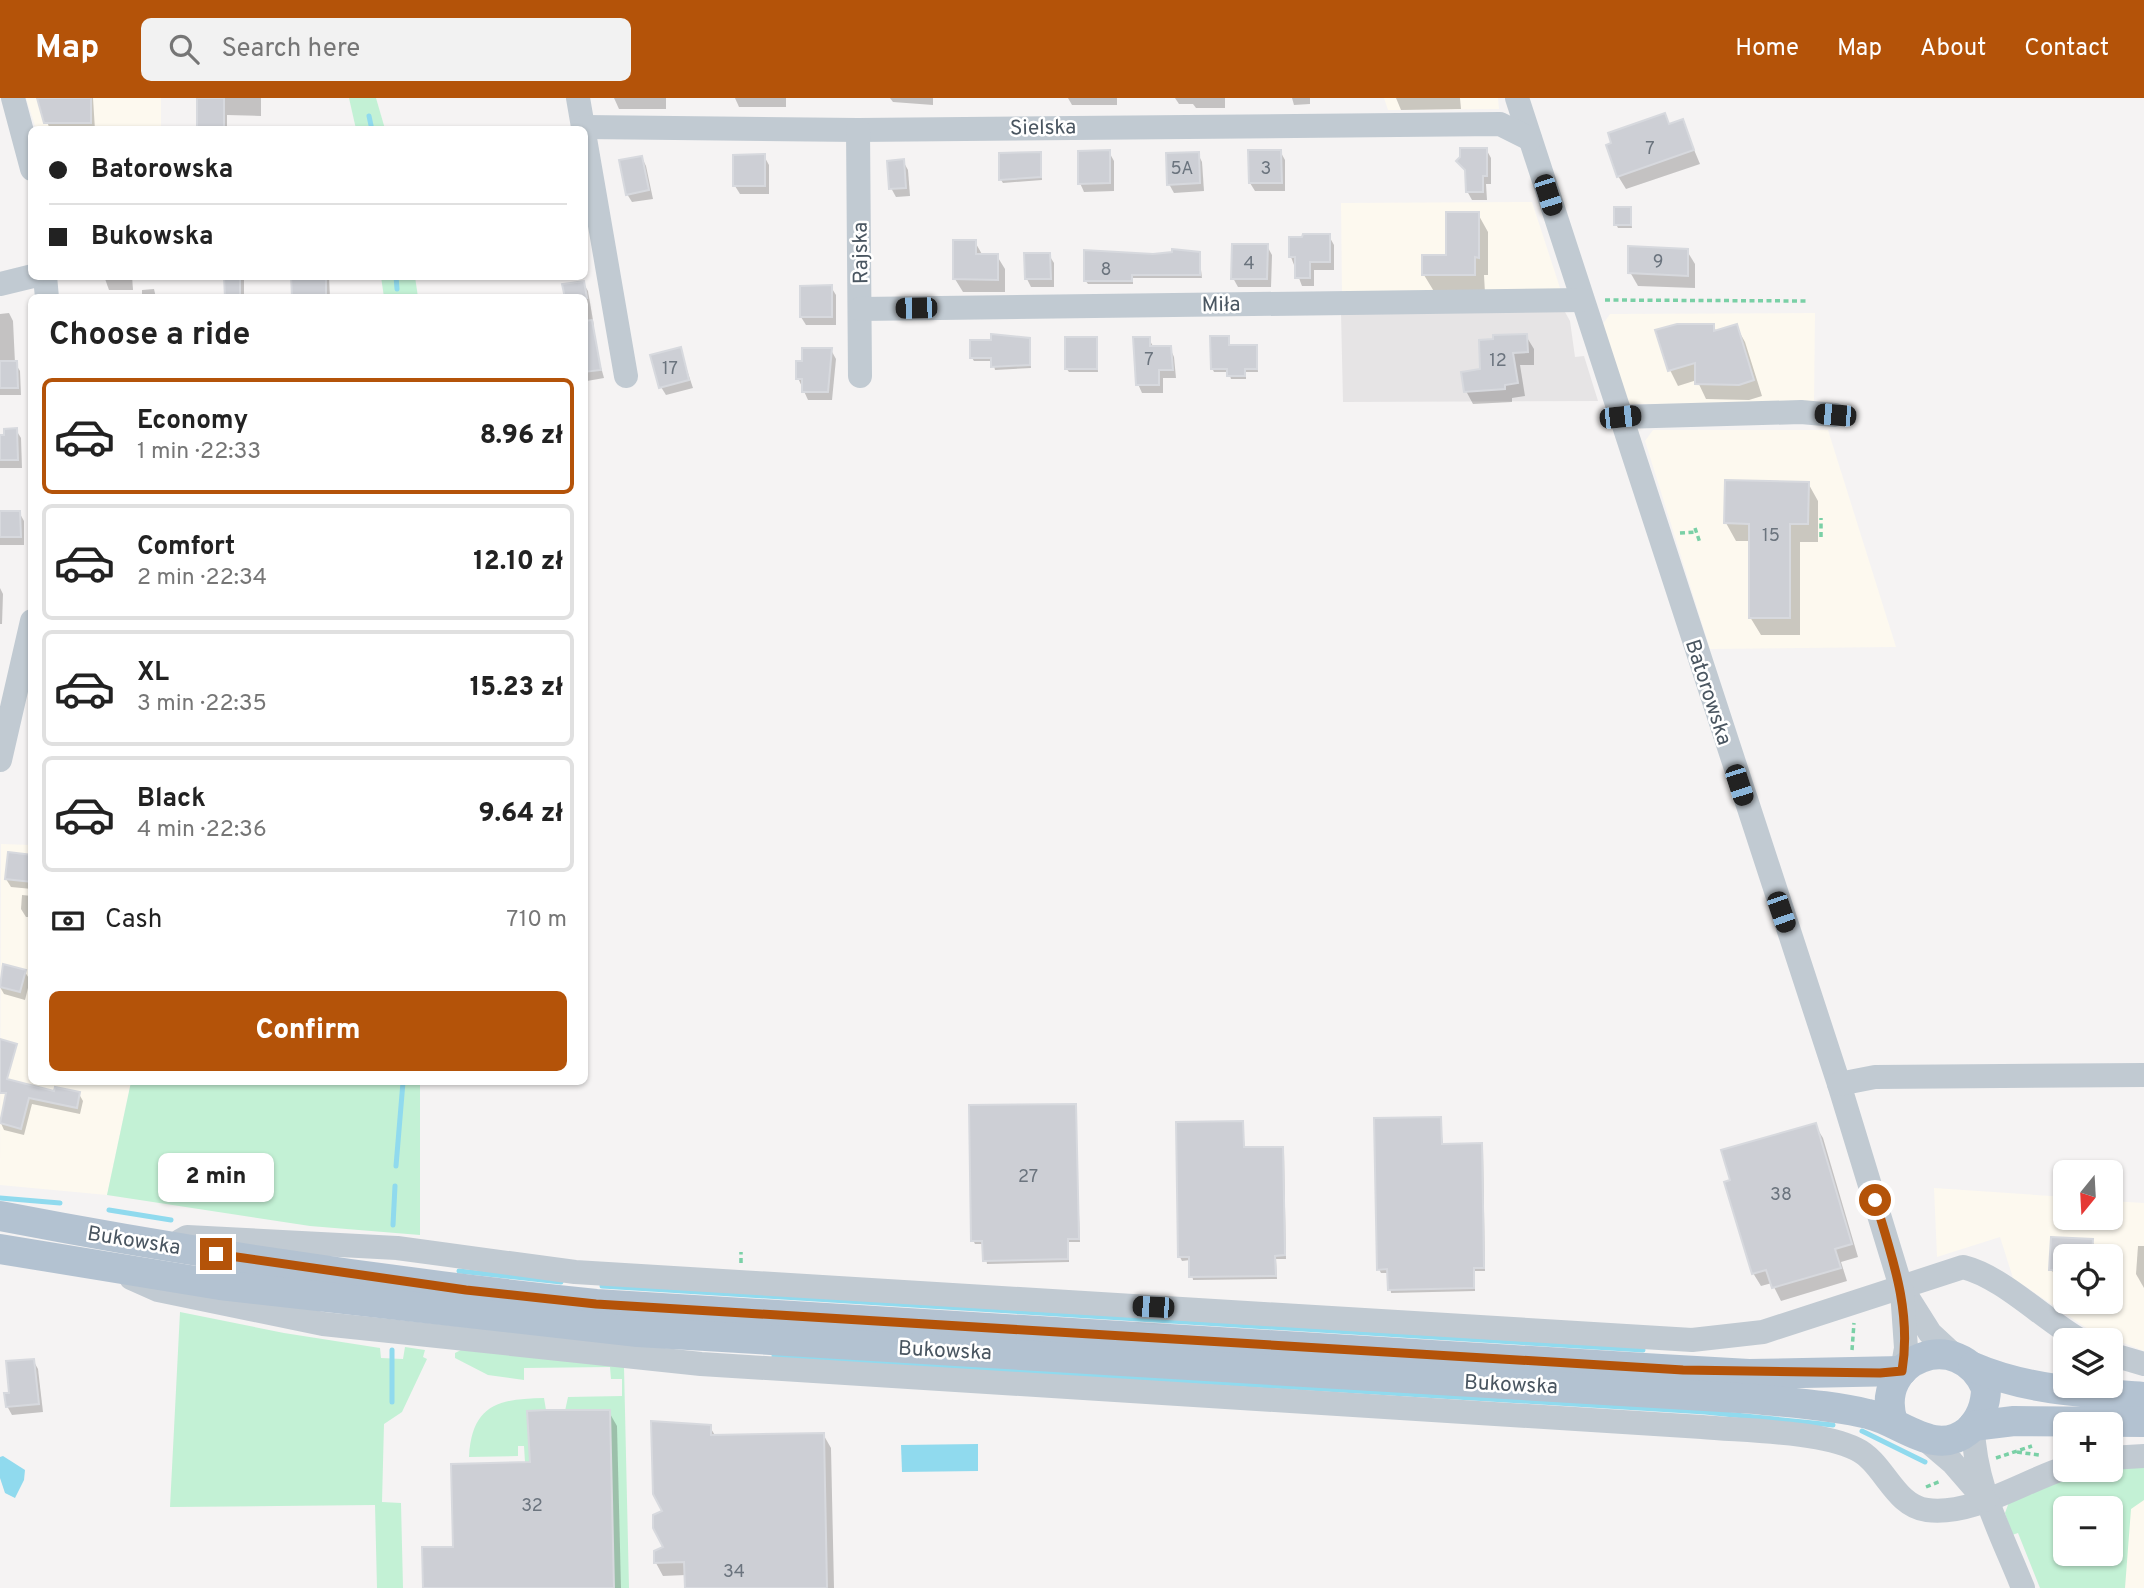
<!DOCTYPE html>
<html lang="en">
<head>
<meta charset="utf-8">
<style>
	body { margin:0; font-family:Overpass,sans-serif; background:#f2f2f2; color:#222; height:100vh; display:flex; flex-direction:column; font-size:26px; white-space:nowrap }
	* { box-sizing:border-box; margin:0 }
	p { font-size:23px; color:#767676 }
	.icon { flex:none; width:38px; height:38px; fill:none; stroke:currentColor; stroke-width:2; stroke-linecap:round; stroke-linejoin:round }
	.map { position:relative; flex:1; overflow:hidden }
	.panel { position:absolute; left:28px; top:196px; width:560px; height:791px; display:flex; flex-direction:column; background:#fff; border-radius:10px; box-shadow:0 2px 5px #0004 }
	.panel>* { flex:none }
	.guide { position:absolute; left:28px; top:28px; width:560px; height:154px; border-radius:10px; box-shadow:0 2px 5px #0004; display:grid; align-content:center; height:154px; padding:0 21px; background:#fff }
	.needle { width:46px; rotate:198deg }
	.fabs { position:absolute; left:2053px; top:1062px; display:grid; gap:14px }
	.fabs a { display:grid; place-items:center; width:70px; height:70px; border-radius:10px; background:#fff; box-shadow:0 2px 5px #0004; font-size:35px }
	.end { position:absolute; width:32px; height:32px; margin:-16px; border:9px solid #b45309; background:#fff; box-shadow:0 0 0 4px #fff }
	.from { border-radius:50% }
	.bubble { position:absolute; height:49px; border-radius:10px; background:#fff; box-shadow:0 2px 5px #0004; font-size:23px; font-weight:800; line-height:49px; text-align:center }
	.car { position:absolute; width:21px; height:42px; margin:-21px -10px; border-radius:9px; box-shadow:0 0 5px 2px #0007; background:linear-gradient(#222 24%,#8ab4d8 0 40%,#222 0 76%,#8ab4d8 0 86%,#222 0) }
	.guide b { display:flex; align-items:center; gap:24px; height:66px; font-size:26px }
	.guide b+b { border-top:2px solid #e0e0e0 }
	.guide i { width:18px; height:18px; background:#222 }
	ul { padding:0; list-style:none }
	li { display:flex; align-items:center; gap:21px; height:116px; margin:0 14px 10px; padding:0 7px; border:4px solid #e0e0e0; border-radius:10px }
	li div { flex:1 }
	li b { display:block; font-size:26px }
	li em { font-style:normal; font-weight:800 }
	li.active { border-color:#b45309 }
	li>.icon { width:63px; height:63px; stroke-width:1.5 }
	h2 { padding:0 21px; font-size:32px; line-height:84px }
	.pay { display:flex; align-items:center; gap:18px; height:77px; padding:0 21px; font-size:26px }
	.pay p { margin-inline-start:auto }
	.cta { display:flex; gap:14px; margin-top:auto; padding:14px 21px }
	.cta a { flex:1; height:80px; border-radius:10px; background:#b45309; color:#fff; font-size:28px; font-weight:800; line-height:80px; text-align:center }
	header { display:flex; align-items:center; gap:42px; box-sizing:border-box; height:98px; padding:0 35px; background:#b45309; color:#fff }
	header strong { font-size:33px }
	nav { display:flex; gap:38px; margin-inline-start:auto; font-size:24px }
	.search { width:490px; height:63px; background:#f2f2f2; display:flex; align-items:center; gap:18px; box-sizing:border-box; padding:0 24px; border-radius:10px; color:#767676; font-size:26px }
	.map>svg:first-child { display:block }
	.commercial { fill:#fdf9ef; fill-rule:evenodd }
	.education { fill:#e6e4e5 }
	.green { fill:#c3f1d5; fill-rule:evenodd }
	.water { fill:#90daee }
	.shadow { fill:#0003 }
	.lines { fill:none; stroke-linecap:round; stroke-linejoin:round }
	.stream { stroke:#90daee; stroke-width:5 }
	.building { fill:#cdcfd5; stroke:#d7d9de; stroke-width:2 }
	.path { stroke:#7ad0a6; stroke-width:3.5; stroke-dasharray:5 3.5; stroke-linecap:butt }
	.minor { stroke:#c1cad2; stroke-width:24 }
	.major { stroke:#b3c2d1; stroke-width:30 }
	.route { stroke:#b45309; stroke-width:9 }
	.labels { text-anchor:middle; stroke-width:5; stroke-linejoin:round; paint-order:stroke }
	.number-label { font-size:18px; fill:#6b747e }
	.street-label { font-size:21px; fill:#4a5661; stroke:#fff }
</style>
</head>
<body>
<header>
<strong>Map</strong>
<div class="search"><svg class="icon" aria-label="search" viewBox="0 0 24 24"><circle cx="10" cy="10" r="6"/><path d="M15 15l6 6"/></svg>Search here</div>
<nav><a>Home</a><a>Map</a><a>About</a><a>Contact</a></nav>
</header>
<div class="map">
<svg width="2144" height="1490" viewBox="0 0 2144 1490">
	<rect width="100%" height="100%" fill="#f5f3f3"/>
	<!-- commercial -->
	<g class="commercial">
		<path d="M 26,0 L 161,0 L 161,31 L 36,31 Z"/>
		<path d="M 1384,0 L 1498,0 L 1499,11 L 1388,12 Z"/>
		<path d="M 1532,104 L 1561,193 L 1342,194 L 1341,105 Z"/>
		<path d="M 1815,215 L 1814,305 L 1628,306 L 1603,226 L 1610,216 Z"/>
		<path d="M 1653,332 L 1828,332 L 1896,549 L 1710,551 L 1645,343 Z"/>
		<path d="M 1,746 L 31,747 L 32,984 L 131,984 L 107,1097 L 0,1087 Z"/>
		<path d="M 1934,1090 L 2065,1099 L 2065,1120 L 2110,1120 L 2111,1103 L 2144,1105 L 2144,1253 L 2088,1231 L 2013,1180 L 2000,1139 L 1937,1159 ZM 2065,1158 L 2110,1158 L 2110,1204 L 2065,1204 Z"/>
		<path d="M 2144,1386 L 2144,1490 L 2106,1490 L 2110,1456 L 2110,1411 Z"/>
	</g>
	<!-- education -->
	<path class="education" d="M 1341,214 L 1565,214 L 1570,223 L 1575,259 L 1584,258 L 1598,303 L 1343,304 Z"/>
	<!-- green -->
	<g class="green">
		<path d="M 349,0 L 376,0 L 385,31 L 356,31 Z"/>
		<path d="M 381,179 L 415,179 L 418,199 L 384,199 Z"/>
		<path d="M 131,984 L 420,984 L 420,1137 L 310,1128 L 107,1097 Z"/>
		<path d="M 180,1214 L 284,1235 L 380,1250 L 381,1260 L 403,1261 L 405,1249 L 425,1252 L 423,1259 L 427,1261 L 402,1314 L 384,1326 L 382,1404 L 401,1405 L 403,1490 L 377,1490 L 375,1407 L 170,1409 Z"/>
		<path d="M 461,1252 L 624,1269 L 629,1490 L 614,1490 L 610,1313 L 565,1313 L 568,1299 L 622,1298 L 622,1281 L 611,1281 L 610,1269 L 524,1270 L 524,1282 L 488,1277 L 455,1260 L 455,1255 Z"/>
		<path d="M 544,1300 L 546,1312 L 527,1313 L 530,1364 L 525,1364 L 524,1348 L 518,1348 L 518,1358 L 469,1359 C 472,1306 499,1301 544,1300 Z"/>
		<path d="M 2144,1364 L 2144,1402 L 2131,1411 L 2125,1490 L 2040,1490 L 2018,1435 L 2012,1437 L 2005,1415 L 2009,1404 L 2022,1395 L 2079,1373 L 2110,1372 ZM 2065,1410 L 2110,1410 L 2110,1456 L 2065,1456 Z"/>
	</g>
	<!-- water -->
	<g class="water">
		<path d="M 978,1346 L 978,1373 L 902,1374 L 901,1347 Z"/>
		<path d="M 3,1358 L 25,1372 L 24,1382 L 15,1400 L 5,1395 L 0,1380 L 0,1359 Z"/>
	</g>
	<!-- shadow -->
	<g class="shadow">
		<path d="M 39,0 L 93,0 L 95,32 L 50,32 Z"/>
		<path d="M 198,0 L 261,0 L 261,18 L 227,17 L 227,32 L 198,32 Z"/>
		<path d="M 614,0 L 666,0 L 666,11 L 619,11 Z"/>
		<path d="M 735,0 L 786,0 L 786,9 L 739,9 Z"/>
		<path d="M 890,0 L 933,0 L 933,7 L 893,4 Z"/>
		<path d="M 1068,0 L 1117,0 L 1117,7 L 1072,7 Z"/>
		<path d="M 1175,0 L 1225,0 L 1225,10 L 1196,10 L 1193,6 L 1179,6 Z"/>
		<path d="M 1292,0 L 1310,0 L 1310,6 L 1294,7 Z"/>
		<path d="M 1396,0 L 1460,0 L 1461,11 L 1401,12 Z"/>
		<path d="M 1664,17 L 1670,27 L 1682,23 L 1700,66 L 1626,91 L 1618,78 Z"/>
		<path d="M 1486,51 L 1491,60 L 1491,86 L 1486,86 L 1487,102 L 1472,102 L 1467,93 L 1467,76 L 1458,63 Z"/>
		<path d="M 1280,53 L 1285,62 L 1285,93 L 1255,93 L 1250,85 Z"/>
		<path d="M 1109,54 L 1114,63 L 1114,93 L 1084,94 L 1080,85 Z"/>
		<path d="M 1040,56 L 1042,82 L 1003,85 L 1001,82 Z"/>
		<path d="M 1198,56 L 1202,64 L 1204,93 L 1174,95 L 1169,86 Z"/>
		<path d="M 764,58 L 769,67 L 769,96 L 740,96 L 735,88 Z"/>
		<path d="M 642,60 L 646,68 L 653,101 L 632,104 L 627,96 Z"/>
		<path d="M 903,63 L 908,72 L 910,98 L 896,99 L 891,90 Z"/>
		<path d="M 1630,111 L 1632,130 L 1618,130 L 1616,126 Z"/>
		<path d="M 1478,116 L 1488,134 L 1488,177 L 1484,177 L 1485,195 L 1435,195 L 1424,177 L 1448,159 Z"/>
		<path d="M 1329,138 L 1334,147 L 1334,172 L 1314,172 L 1314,188 L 1302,188 L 1291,159 Z"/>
		<path d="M 975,144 L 983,158 L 997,158 L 1005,171 L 1005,194 L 963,194 L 955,181 Z"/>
		<path d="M 1267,148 L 1272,157 L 1271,189 L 1238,189 L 1233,180 Z"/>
		<path d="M 1687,153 L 1695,166 L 1695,190 L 1638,188 L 1630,174 Z"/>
		<path d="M 1199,155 L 1202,180 L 1133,180 L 1133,186 L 1088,186 L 1085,182 L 1117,158 Z"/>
		<path d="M 1049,157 L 1054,165 L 1054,189 L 1031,189 L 1027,181 Z"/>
		<path d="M 104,178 L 132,178 L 133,192 L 109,192 Z"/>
		<rect x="226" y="178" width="18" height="22"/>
		<path d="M 293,178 L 329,178 L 330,200 L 294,200 Z"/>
		<path d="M 583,185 L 588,193 L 594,228 L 584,230 Z"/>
		<path d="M 831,189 L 836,197 L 836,227 L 806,227 L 801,219 Z"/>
		<path d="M 154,191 L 156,200 L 142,200 L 142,192 Z"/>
		<path d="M 9,215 L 13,223 L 15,265 L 20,273 L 21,297 L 0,297 L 0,216 Z"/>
		<path d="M 1713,228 L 1717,234 L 1736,228 L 1745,244 L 1762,298 L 1749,302 L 1706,301 L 1697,282 L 1678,288 L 1670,272 Z"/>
		<path d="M 1526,238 L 1534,251 L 1534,267 L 1520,267 L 1525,298 L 1512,300 L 1512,304 L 1473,306 L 1466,293 L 1482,272 Z"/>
		<path d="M 1096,240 L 1098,274 L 1069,274 L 1066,270 Z"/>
		<path d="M 1228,240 L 1230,248 L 1256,248 L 1258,274 L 1246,274 L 1246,281 L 1231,281 L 1229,274 L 1214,274 L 1212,270 Z"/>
		<path d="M 1149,241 L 1154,250 L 1170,250 L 1174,259 L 1176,280 L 1163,280 L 1163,295 L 1142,295 L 1138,286 Z"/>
		<path d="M 1029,242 L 1031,270 L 995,272 L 993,263 L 974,263 L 972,260 Z"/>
		<path d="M 595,248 L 604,280 L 587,283 L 584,250 Z"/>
		<path d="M 680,251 L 693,290 L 666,297 L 661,289 Z"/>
		<path d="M 831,252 L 836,261 L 832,302 L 808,302 L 798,280 Z"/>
		<path d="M 16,332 L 21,340 L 22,370 L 0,370 L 0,339 Z"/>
		<path d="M 1808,385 L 1818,403 L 1818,444 L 1800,444 L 1800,537 L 1761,537 L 1750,519 L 1751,443 L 1736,443 L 1726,425 Z"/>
		<path d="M 19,414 L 24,423 L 24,447 L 0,447 L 0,415 Z"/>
		<path d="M 0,490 L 3,496 L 2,526 L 0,526 Z"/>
		<path d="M 32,702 L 32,740 L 28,734 Z"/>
		<path d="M 32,759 L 32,791 L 11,789 L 6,781 Z"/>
		<path d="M 22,797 L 32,798 L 32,819 L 26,819 L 21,811 Z"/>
		<path d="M 4,869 L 25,874 L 30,882 L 25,902 L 4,896 L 0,889 Z"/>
		<path d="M 10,983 L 56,995 L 79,996 L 83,1003 L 80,1016 L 32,1006 L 24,1037 L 4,1032 L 0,1023 Z"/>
		<path d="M 1075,1007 L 1080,1144 L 1069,1144 L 1069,1164 L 987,1166 L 984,1146 L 975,1146 L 973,1142 Z"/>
		<path d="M 1440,1021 L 1443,1047 L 1481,1047 L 1483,1050 L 1485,1173 L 1475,1173 L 1475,1193 L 1391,1195 L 1389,1175 L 1381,1175 L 1379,1171 Z"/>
		<path d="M 1242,1024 L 1245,1051 L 1282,1050 L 1284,1054 L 1286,1161 L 1276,1161 L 1277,1181 L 1193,1182 L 1190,1162 L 1182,1163 L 1180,1159 Z"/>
		<path d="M 1815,1027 L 1823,1040 L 1858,1159 L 1841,1164 L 1847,1183 L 1781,1203 L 1772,1185 L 1761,1188 L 1753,1175 Z"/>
		<path d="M 2053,1141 L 2092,1143 L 2101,1158 L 2065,1158 L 2065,1189 L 2062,1189 L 2051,1171 Z"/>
		<path d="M 2138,1148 L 2144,1148 L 2144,1190 L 2136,1176 Z"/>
		<path d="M 33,1262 L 38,1271 L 43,1314 L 12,1317 L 7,1308 L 11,1296 Z"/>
		<path d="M 609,1314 L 617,1328 L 621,1490 L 425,1490 L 455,1450 L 532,1366 Z"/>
		<path d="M 710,1329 L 716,1339 L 823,1336 L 831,1350 L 834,1490 L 687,1490 L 686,1477 L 663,1478 L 656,1465 L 665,1450 L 664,1414 Z"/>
	</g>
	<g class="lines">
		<!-- stream -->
		<g class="stream">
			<path d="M 369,18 L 372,32"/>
			<path d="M 396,178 L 397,191"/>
			<path d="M 396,1068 L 403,984"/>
			<path d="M 0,1100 L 60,1105"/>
			<path d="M 109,1112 L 171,1122"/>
			<path d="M 393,1127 L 395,1088"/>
			<path d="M 459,1173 L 561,1184"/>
			<path d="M 602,1188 L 1643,1252"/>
			<path d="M 774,1258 L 1705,1314 L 1833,1327"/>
			<path d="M 392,1304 L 392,1252"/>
			<path d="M 1862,1333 L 1925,1364"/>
		</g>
	</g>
	<!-- building -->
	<g class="building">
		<path d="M 37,0 L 91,0 L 91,25 L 44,25 Z"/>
		<rect x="197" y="0" width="27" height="29"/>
		<path d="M 1665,15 L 1669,26 L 1683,21 L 1694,52 L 1617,79 L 1606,47 L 1611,45 L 1608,35 Z"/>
		<path d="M 1460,50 L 1487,50 L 1487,78 L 1483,78 L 1483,94 L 1466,94 L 1465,72 L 1456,63 L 1460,59 Z"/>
		<path d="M 1110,52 L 1110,85 L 1078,86 L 1078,53 Z"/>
		<path d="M 1248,52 L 1281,52 L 1282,85 L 1249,85 Z"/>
		<path d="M 1041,54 L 1041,79 L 999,82 L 999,55 Z"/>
		<path d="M 1199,54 L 1200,85 L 1167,87 L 1166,55 Z"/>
		<path d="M 765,56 L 765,88 L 733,88 L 733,57 Z"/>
		<path d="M 642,58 L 649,92 L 626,97 L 619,62 Z"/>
		<path d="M 904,61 L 906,90 L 889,91 L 887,63 Z"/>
		<rect x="1614" y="109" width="17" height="18"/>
		<path d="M 1446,114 L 1479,114 L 1479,160 L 1475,159 L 1475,177 L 1422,177 L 1422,157 L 1446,157 Z"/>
		<path d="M 1303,136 L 1330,136 L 1330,164 L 1310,164 L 1310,180 L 1295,180 L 1295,159 L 1289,159 L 1289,139 L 1302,139 Z"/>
		<path d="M 953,142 L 976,142 L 976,156 L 998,156 L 998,182 L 953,181 Z"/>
		<path d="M 1232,146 L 1268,146 L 1267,181 L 1231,181 Z"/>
		<path d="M 1628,148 L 1688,151 L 1688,178 L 1628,175 Z"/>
		<path d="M 1172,151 L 1200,154 L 1200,177 L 1132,177 L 1132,183 L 1084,183 L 1084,152 L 1153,156 L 1172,154 Z"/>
		<path d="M 1024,155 L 1050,155 L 1051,181 L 1025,181 Z"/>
		<path d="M 224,178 L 240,178 L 240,200 L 225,200 Z"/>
		<path d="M 291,178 L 326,178 L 326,197 L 292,199 Z"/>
		<path d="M 584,183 L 587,200 L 565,200 L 562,186 Z"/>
		<path d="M 832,187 L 832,219 L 800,219 L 800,188 Z"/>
		<path d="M 592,222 L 601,272 L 584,274 L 584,223 Z"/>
		<path d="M 1677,226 L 1714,226 L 1714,233 L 1737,226 L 1754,282 L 1739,287 L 1695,286 L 1695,265 L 1668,273 L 1655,232 Z"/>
		<path d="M 991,236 L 1030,240 L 1030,267 L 991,269 L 991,260 L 970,260 L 970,242 L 991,242 Z"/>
		<path d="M 1527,236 L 1528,254 L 1513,255 L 1518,285 L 1505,287 L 1505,291 L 1464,294 L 1461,274 L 1480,271 L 1479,242 L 1493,241 L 1493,237 Z"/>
		<path d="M 1210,238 L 1229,238 L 1229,247 L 1257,247 L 1257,271 L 1245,271 L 1245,278 L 1227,278 L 1227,271 L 1211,271 Z"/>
		<rect x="1065" y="239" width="32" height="32"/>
		<path d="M 1133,239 L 1150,239 L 1150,248 L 1171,248 L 1173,272 L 1159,272 L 1159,287 L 1136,287 Z"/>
		<path d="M 681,249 L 689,282 L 659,290 L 650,257 Z"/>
		<path d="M 802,250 L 832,250 L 828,294 L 802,294 L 802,281 L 796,281 L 796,263 L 802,263 Z"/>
		<path d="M 0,263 L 17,263 L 18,290 L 0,290 Z"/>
		<path d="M 17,330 L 18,362 L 0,362 L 0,337 L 4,337 L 4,331 Z"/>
		<path d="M 1725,382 L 1809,384 L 1808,426 L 1790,426 L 1790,520 L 1749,520 L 1749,426 L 1724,425 Z"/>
		<path d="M 0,413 L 20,413 L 21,439 L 0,439 Z"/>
		<path d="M 8,754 L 32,757 L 32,784 L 5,781 Z"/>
		<path d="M 3,866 L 26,872 L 20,894 L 0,889 Z"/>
		<path d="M 0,941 L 17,946 L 7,981 L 54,993 L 55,989 L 80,994 L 77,1010 L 29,1000 L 21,1031 L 0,1025 L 6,995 L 0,995 Z"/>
		<path d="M 1076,1006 L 1079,1141 L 1068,1141 L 1068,1161 L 983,1163 L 982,1143 L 971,1143 L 969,1007 Z"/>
		<path d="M 1441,1019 L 1442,1046 L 1482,1045 L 1484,1170 L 1474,1170 L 1474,1190 L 1388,1192 L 1387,1171 L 1377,1172 L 1374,1020 Z"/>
		<path d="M 1243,1023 L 1244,1049 L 1283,1049 L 1285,1157 L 1275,1158 L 1276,1178 L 1189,1179 L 1189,1159 L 1178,1159 L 1176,1024 Z"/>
		<path d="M 1816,1025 L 1852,1146 L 1835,1151 L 1841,1170 L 1772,1190 L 1766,1172 L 1752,1176 L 1724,1084 L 1730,1082 L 1721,1052 Z"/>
		<path d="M 2051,1139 L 2093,1141 L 2092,1158 L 2065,1158 L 2065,1172 L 2049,1172 Z"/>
		<path d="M 34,1261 L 39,1306 L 6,1309 L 4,1295 L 9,1295 L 6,1263 Z"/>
		<path d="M 546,1312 L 610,1312 L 614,1490 L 423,1490 L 422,1449 L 453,1449 L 451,1366 L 530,1364 L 527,1313 Z"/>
		<path d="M 651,1323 L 711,1327 L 711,1337 L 824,1335 L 827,1490 L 685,1490 L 684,1464 L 654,1465 L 654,1453 L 663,1449 L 653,1430 L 653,1417 L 662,1413 L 653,1396 Z"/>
	</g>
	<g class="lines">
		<!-- path -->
		<g class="path">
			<path d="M 1605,202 L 1806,203"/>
			<path d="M 1695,430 L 1700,445"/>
			<path d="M 1680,435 L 1696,434"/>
			<path d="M 1821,439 L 1821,420"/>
			<path d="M 741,1165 L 741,1154"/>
			<path d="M 1852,1252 L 1854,1225"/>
			<path d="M 2017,1354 L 2039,1357"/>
			<path d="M 1996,1360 L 2032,1348"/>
			<path d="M 1926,1389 L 1941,1383"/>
		</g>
		<!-- minor -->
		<g class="minor">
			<path d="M 13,0 L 32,71"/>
			<path d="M 578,0 L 626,278"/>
			<path d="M 1517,0 L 1839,986 L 1901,1189 L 1930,1235 L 1957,1260"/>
			<path d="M 585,29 L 858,32 L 1500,26 L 1530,41"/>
			<path d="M 858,32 L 860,278"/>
			<path d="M 45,178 L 47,200"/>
			<path d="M 0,186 L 33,178"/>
			<path d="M 860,211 L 1582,202"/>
			<path d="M 1620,319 L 1801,314 L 1835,317"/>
			<path d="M 0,662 L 32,523"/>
			<path d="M 1839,986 L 1875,979 L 2144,977"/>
			<path d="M 180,1143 L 187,1139 L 397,1150 L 575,1174 L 1692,1242 L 1763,1234 L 1963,1169 C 2003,1179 2043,1221 2080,1242"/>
			<path d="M 131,1180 L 158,1192 L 323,1226 L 701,1266 L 1702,1329 C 1745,1333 1819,1333 1856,1351 C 1884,1364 1894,1408 1927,1412 C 1972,1418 2024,1383 2065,1370"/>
			<path d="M 1902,1193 L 1906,1250 L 1902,1273"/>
			<path d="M 2110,1256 L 2144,1266"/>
			<path d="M 1973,1328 C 1974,1387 2002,1437 2023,1490"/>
			<path d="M 1925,1341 L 1952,1364 L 1985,1402"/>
			<path d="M 2110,1360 L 2144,1358"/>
		</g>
		<!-- major -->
		<g class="major">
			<path d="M 0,1118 C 197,1156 396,1185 596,1206 L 1661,1271 L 1749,1276 L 1902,1273"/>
			<path d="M 0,1151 L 220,1187 L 638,1234 L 1755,1301 C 1792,1305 1831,1307 1868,1316 C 1901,1323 1935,1360 1968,1333 C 1980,1322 1986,1306 1986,1290 C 1959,1227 1872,1261 1893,1324"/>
			<path d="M 1973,1269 C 2026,1292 2087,1295 2144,1299"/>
			<path d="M 1973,1328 L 2014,1323 L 2144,1324"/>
		</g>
	</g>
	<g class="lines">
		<!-- route -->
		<path class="route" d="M 216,1156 L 466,1192 L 596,1206 L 1683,1272 L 1880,1275 L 1902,1273 C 1912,1213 1892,1159 1875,1102"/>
	</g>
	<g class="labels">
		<!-- number labels -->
		<g class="number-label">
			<text x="1650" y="56">7</text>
			<text x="1182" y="76">5A</text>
			<text x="1266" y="76">3</text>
			<text x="1658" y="169">9</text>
			<text x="1249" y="171">4</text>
			<text x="1106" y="177">8</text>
			<text x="1149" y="267">7</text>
			<text x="1498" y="268">12</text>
			<text x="670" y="276">17</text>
			<text x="1771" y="443">15</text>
			<text x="1028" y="1084">27</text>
			<text x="1781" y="1102">38</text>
			<text x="532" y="1413">32</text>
			<text x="734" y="1479">34</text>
		</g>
		<!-- street labels -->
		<g class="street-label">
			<text transform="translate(1043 29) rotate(-1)" y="7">Sielska</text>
			<text transform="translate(860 155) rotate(-91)" y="7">Rajska</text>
			<text transform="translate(1221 206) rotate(-1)" y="7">Miła</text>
			<text transform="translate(1709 594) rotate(72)" y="7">Batorowska</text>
			<text transform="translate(134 1142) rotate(9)" y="7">Bukowska</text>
			<text transform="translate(945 1252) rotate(3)" y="7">Bukowska</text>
			<text transform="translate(1511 1286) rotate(3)" y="7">Bukowska</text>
		</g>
	</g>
</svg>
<div class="fabs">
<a><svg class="needle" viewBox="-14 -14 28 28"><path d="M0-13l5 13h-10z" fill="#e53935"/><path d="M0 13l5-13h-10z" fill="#767676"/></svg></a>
<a><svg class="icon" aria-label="locate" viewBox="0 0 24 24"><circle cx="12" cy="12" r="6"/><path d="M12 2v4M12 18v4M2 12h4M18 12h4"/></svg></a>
<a><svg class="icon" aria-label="layers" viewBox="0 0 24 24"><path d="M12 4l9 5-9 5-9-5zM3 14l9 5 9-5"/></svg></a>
<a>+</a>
<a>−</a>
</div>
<i class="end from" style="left:1875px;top:1102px"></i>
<i class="end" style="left:216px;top:1156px"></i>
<div class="bubble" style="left:158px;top:1055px;width:116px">2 min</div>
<i class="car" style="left:1548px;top:97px;rotate:162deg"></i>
<i class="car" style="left:916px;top:210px;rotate:269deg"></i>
<i class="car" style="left:1835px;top:317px;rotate:275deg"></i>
<i class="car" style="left:1620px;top:319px;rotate:84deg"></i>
<i class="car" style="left:1739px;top:687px;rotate:162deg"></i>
<i class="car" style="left:1781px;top:814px;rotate:161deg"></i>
<i class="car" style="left:1153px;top:1209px;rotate:273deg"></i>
<div class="guide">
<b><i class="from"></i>Batorowska</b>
<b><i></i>Bukowska</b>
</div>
<section class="panel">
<h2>Choose a ride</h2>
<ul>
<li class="active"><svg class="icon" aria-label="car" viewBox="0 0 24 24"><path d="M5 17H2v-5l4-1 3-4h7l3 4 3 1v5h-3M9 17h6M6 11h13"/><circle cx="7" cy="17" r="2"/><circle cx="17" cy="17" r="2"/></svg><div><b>Economy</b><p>1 min · 22:33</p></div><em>8.96 zł</em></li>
<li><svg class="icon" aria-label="car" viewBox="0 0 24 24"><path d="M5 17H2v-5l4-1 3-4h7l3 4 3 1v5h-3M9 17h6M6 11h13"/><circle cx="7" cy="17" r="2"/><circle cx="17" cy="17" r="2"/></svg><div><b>Comfort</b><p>2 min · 22:34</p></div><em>12.10 zł</em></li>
<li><svg class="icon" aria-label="car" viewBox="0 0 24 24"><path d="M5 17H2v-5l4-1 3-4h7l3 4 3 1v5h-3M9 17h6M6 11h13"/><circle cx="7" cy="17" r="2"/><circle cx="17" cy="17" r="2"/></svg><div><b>XL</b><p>3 min · 22:35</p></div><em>15.23 zł</em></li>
<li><svg class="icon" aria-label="car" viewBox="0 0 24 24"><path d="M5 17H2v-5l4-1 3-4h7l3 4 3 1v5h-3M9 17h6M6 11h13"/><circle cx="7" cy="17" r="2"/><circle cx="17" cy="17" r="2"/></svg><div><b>Black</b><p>4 min · 22:36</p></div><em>9.64 zł</em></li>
</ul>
<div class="pay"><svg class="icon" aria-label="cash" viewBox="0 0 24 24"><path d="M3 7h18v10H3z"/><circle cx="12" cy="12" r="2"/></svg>Cash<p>710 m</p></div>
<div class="cta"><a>Confirm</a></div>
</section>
</div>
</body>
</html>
